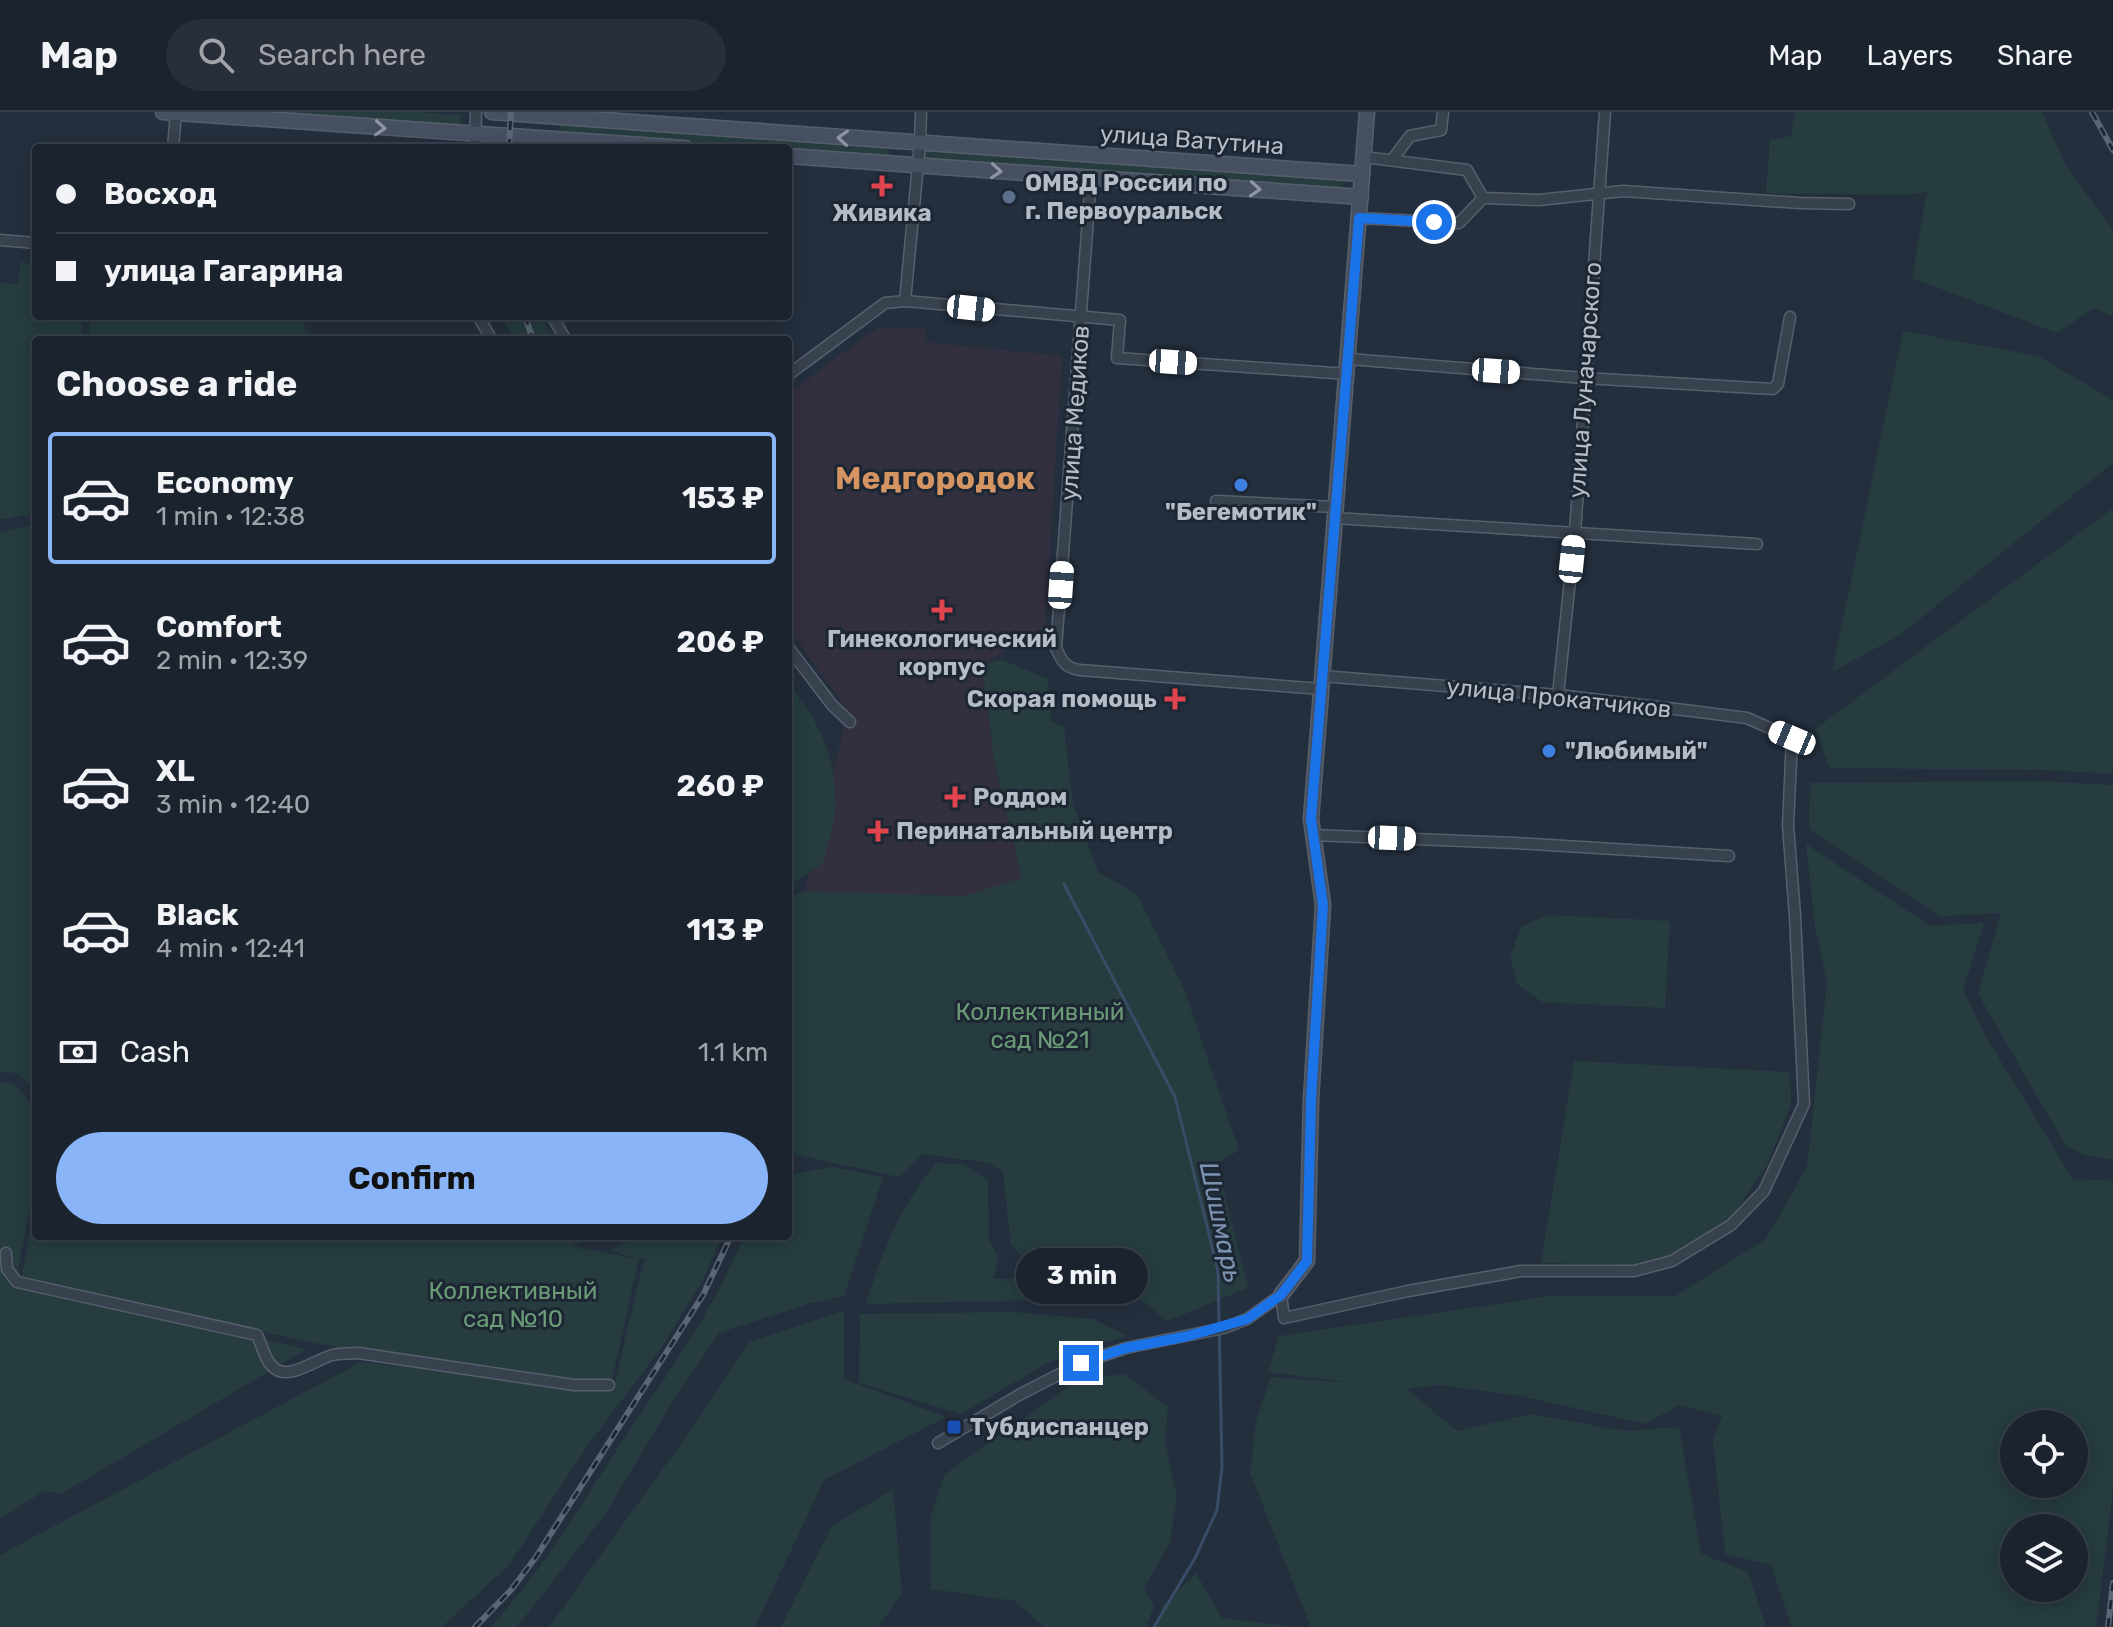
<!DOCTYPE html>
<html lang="en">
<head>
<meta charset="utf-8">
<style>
	body { margin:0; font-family:Rubik,sans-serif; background:#282f3a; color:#f1f3f6; height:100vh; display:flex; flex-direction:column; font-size:30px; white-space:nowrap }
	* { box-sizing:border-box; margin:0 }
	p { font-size:26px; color:#a0a4aa }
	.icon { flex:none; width:44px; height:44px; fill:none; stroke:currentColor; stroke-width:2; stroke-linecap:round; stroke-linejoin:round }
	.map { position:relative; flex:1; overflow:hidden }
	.sheet { position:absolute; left:32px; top:224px; width:760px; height:904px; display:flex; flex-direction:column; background:#1b232e; border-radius:8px; box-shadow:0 4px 20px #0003,0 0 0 2px #39404a }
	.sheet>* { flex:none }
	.hud { position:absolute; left:32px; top:32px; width:760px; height:176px; border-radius:8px; box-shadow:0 4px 20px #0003,0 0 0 2px #39404a; display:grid; align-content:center; height:176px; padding:0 24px; background:#1b232e }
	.controls { position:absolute; left:2000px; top:1298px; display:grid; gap:16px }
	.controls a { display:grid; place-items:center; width:88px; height:88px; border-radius:50%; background:#1b232e; box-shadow:0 4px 20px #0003,0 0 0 2px #39404a; font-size:40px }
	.end { position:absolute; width:36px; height:36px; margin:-18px; border:10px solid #1a73e8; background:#fff; box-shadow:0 0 0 4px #fff }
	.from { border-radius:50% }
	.bubble { position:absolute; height:56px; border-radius:28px; background:#1b232e; box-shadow:0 4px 20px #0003,0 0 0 2px #39404a; font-size:26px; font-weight:700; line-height:56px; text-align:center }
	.car { position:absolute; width:24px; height:48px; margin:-24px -12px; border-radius:10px; box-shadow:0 0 6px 2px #0007; background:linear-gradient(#fff 24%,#345 0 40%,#fff 0 76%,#345 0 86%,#fff 0) }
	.hud b { display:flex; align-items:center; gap:28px; height:76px; font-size:30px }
	.hud b+b { border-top:2px solid #39404a }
	.hud i { width:20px; height:20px; background:#f1f3f6 }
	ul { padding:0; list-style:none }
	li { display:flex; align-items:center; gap:24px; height:132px; margin:0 16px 12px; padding:0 8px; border:4px solid transparent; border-radius:8px }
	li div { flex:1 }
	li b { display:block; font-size:30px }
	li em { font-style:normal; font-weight:700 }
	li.on { border-color:#8ab4f8 }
	li>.icon { width:72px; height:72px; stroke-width:1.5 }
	h2 { padding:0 24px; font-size:36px; line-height:96px }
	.pay { display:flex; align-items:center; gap:20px; height:88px; padding:0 24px; font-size:30px }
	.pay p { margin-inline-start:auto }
	.button { display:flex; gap:16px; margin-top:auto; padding:16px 24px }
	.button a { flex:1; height:92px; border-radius:48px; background:#8ab4f8; color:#111; font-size:32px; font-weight:700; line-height:92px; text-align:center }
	header { display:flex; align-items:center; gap:48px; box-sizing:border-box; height:112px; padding:0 40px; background:#1b232e; border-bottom:2px solid #39404a }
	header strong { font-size:38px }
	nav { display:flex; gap:44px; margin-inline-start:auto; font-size:28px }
	.search { width:560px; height:72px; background:#282f3a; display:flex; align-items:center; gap:20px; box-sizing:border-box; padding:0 28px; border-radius:44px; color:#a0a4aa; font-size:30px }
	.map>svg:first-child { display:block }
	.medical { fill:#32303f }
	.green { fill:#263c3f; fill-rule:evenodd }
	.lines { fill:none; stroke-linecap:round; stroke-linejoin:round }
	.stream { stroke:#394c67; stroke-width:3 }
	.street-casing { stroke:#565f6c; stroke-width:13 }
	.secondary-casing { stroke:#565f6c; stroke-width:17 }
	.street { stroke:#38414e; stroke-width:10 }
	.secondary { stroke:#465061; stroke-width:14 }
	.rail-casing { stroke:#5a6575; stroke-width:6 }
	.rail { stroke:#1d2633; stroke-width:3; stroke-dasharray:9; stroke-linecap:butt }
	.oneway { stroke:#8e96a5 }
	.route { stroke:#1a73e8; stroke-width:10 }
	.health-dot { fill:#e0444e; stroke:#1d2633; stroke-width:3 }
	.service-dot { fill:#5c6f8a; stroke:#1d2633; stroke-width:3 }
	.shop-dot { fill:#3f7fe0; stroke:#1d2633; stroke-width:3 }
	.transit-dot { fill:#1a4fb4; stroke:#1d2633; stroke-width:3 }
	.labels { text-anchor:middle; stroke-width:6; stroke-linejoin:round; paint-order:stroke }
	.street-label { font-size:24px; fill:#b4bcc9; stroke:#1d2633 }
	.poi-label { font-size:24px; font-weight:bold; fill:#b4bcc9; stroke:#1d2633; text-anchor:start }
	.park-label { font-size:24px; fill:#6b9a76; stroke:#1d2633 }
	.water-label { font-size:26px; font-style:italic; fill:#7c92b1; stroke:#1d2633 }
	.district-label { font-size:32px; font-weight:bold; fill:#d59563; stroke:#1d2633 }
</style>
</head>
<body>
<header>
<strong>Map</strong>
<div class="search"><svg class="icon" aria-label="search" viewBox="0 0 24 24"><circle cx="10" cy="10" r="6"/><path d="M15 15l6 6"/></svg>Search here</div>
<nav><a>Map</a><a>Layers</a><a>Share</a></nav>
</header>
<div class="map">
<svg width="2113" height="1515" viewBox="0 0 2113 1515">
	<rect width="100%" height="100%" fill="#242f3e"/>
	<!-- medical -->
	<path class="medical" d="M 879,215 L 926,217 L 925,230 L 1062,244 L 1045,514 L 982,553 L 994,647 L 1022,766 L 964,785 L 804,779 L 848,599 L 788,516 L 788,281 Z"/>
	<!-- green -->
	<g class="green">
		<path d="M 213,0 L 415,0 L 461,3 L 460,17 Z"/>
		<path d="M 1795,0 L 2042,0 L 2066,54 L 2113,118 L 2113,205 L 2094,196 L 2057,221 L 1912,166 L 1926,83 L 1929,79 L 1910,83 L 1766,81 L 1770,28 L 1791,24 Z"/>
		<path d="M 560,11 L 889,35 L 888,48 L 788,41 L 788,36 L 723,36 L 560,24 Z"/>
		<path d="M 926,37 L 1343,65 L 1343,81 L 926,49 Z"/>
		<path d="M 21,149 L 36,154 L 36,204 L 83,204 L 82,228 L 36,228 L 36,402 L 0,407 L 0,171 L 18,172 Z"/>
		<path d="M 90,204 L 191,209 L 192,204 L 299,204 L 313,228 L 88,228 Z"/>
		<path d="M 501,204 L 541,204 L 554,228 L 515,228 Z"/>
		<path d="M 1903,219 L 2038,244 L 2113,288 L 2113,351 L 1900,523 L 1832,560 Z"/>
		<path d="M 2113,396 L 2113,662 L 2047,658 L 1830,656 L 1815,617 Z"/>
		<path d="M 36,411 L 36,979 L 18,961 L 0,960 L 0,421 Z"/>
		<path d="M 1002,548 L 1048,567 L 1051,609 L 1064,615 L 1073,692 L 1098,760 L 1137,782 L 1184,877 L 1239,1038 L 1217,1052 L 1248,1176 L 1167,1209 L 1141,1188 L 1059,1184 L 1011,1133 L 1003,1060 L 989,1051 L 923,1042 L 899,1065 L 788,1041 L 788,785 L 804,779 L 964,784 L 1022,766 L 994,647 L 982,552 Z"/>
		<path d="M 788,572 C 819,608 837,646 835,696 C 834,714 827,734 823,751 L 788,775 Z"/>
		<path d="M 2035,669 L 2113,673 L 2113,1048 L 2084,1043 L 2066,1034 L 1978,882 L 2001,801 L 1940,804 L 1809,717 L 1810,671 Z"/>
		<path d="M 1806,732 L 1930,814 L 1984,811 L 1963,878 L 1986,925 L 2074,1069 L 2113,1067 L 2113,1379 L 2096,1515 L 1792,1515 L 1771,1453 L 1725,1442 L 1713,1328 L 1722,1304 L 1679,1293 L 1645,1312 L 1521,1284 L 1438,1273 L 1407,1277 L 1457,1319 L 1530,1302 L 1625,1319 L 1679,1315 L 1701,1442 L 1748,1460 L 1766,1515 L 1311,1515 L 1250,1361 L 1256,1309 L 1271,1265 L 1352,1271 L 1268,1260 L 1279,1224 L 1551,1184 L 1675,1184 L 1766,1127 L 1807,1055 L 1827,871 L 1815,814 ZM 2014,1312 L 2074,1312 L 2074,1372 L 2014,1372 ZM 2014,1416 L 2074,1416 L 2074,1476 L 2014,1476 Z"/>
		<path d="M 1547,803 L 1670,809 L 1665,896 L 1542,890 L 1517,872 L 1510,846 L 1521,815 Z"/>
		<path d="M 1574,949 L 1790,960 L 1791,993 L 1767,1053 L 1728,1111 L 1652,1153 L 1541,1151 Z"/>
		<path d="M 0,970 L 15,973 L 36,996 L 36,1065 L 15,1172 L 307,1237 L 61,1382 L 44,1379 L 0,1407 Z"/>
		<path d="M 936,1051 L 963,1052 L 988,1068 L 989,1127 L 998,1146 L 993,1167 L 1017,1166 L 1041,1188 L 866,1192 C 883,1138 900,1094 936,1051 Z"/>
		<path d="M 832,1055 L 883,1065 L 844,1184 L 807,1192 L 719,1221 L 669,1295 L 604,1404 L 517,1515 L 490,1515 C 542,1460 580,1393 622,1330 C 665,1264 715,1199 743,1124 L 788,1124 L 788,1063 Z"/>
		<path d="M 36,1092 L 36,1124 L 592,1124 L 572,1134 L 638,1147 L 609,1138 L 640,1124 L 722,1124 L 703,1168 L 659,1239 L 588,1333 L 509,1453 L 442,1515 L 0,1515 L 0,1443 L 361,1250 L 613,1279 L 644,1147 L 639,1146 L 610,1277 L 363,1241 L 21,1169 Z"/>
		<path d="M 844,1199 L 844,1267 L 946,1305 L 824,1368 L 755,1515 L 549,1515 L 693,1315 L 749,1230 Z"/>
		<path d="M 1013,1200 L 1093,1207 L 1128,1224 L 1081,1236 L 1042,1254 L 961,1302 L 859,1271 L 860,1202 Z"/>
		<path d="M 1124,1262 L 1168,1295 L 1165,1331 L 1177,1384 L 1170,1430 L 1144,1477 L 1154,1494 L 1146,1515 L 1044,1515 L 1015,1489 L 931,1477 L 930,1408 L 944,1363 L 1077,1269 Z"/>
		<path d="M 893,1377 L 902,1481 L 878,1515 L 781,1515 L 832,1414 Z"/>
		<path d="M 1196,1461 L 1222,1506 L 1296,1515 L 1154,1515 L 1164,1492 Z"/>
	</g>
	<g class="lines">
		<!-- stream -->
		<path class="stream" d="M 1064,772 L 1175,985 L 1218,1159 L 1222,1355 L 1217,1398 L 1195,1446 L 1154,1515"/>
		<!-- street casing -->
		<g class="street-casing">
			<g id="street">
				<path d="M 173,36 L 176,1"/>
				<path d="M 475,36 L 476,0"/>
				<path d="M 1364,45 L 1467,58 L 1483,86"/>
				<path d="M 1392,48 L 1410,24 L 1441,18 L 1443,0"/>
				<path d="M 1091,66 L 1056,536 C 1062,550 1066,556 1080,558 L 1321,577"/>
				<path d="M 1483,86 L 1539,88 L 1623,79 L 1800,91 L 1849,92"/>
				<path d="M 1359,106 L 1459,111 L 1483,86"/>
				<path d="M 0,128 L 36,131"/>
				<path d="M 905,189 L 920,32 L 921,0"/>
				<path d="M 478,204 L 492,228"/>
				<path d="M 552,204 L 566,228"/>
				<path d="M 1349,247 L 1584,266 L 1773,277 L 1778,272 L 1790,205"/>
				<path d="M 788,263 L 885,191 L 905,189 L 1120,208 L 1117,246 L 1348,262"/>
				<path d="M 1216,389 L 1335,395"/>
				<path d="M 1334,406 L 1757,432"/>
				<path d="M 788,535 L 832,593 L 850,610"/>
				<path d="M 1558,583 L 1575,420 L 1605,0"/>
				<path d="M 1312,723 L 1515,731 L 1729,744"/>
				<path d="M 6,1141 L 7,1157 L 17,1170 L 257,1223 C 262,1233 265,1249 274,1256 C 289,1269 316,1247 333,1243 C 341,1241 349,1242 358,1241 L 574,1273 L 609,1273"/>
				<path d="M 938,1331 L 1019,1283 L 1081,1251 L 1126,1236 L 1224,1216 L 1247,1207 L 1281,1183 L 1284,1206 L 1408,1179 L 1521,1159 L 1634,1159 L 1672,1149 L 1731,1113 L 1764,1079 L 1804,992 L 1795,804 L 1788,713 L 1792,626 L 1747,606 L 1692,599 L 1558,583 L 1322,564"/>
			</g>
		</g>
		<!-- secondary casing -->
		<g class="secondary-casing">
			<g id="secondary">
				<path d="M 163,0 L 685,36"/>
				<path d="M 492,0 L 1362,62"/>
				<path d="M 788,44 L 1361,85"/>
				<path d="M 1281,1183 L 1307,1149 L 1311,988 L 1323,793 L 1311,707 L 1367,0"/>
			</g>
		</g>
		<!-- street -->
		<use href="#street" class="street"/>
		<!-- secondary -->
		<use href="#secondary" class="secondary"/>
		<!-- rail casing -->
		<g class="rail-casing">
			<g id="rail">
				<path d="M 2092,0 L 2113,38"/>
				<path d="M 509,36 L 511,0"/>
				<path d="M 525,204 L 533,228"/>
				<path d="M 475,1515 L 511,1478 L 536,1445 L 703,1183 L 731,1124"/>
				<path d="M 2108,1515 L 2113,1471"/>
			</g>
		</g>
		<!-- rail -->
		<use href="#rail" class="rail"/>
	</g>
	<!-- one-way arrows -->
	<defs><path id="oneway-chevron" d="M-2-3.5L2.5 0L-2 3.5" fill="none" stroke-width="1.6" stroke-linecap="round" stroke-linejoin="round" transform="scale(2)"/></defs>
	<g class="oneway">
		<use href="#oneway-chevron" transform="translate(380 16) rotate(4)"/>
		<use href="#oneway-chevron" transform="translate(843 26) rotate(-176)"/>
		<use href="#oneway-chevron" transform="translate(996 59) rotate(4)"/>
		<use href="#oneway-chevron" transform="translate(1255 77) rotate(4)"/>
	</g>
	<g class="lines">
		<!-- route -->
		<path class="route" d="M 1081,1251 L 1126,1236 L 1188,1224 L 1247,1207 L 1281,1183 L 1307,1149 L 1311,988 L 1323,793 L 1311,707 L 1359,106 L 1434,110"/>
	</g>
	<!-- markers -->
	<g class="health-dot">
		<path d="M878 62h8v8h8v8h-8v8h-8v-8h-8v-8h8z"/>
		<path d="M938 486h8v8h8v8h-8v8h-8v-8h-8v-8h8z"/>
		<path d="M1171 575h8v8h8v8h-8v8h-8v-8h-8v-8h8z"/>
		<path d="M951 673h8v8h8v8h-8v8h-8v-8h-8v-8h8z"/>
		<path d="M874 707h8v8h8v8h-8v8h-8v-8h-8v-8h8z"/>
	</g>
	<circle class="service-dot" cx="1009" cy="85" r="8"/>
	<g class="shop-dot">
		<circle cx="1241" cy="373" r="8"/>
		<circle cx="1549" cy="639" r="8"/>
	</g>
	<rect class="transit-dot" x="946" y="1307" width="16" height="16" rx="4"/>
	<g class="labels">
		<!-- street labels -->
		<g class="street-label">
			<text transform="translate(1192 28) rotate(4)" y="8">улица Ватутина</text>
			<text transform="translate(1585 268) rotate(-86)" y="8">улица Луначарского</text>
			<text transform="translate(1075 301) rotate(-86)" y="8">улица Медиков</text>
			<text transform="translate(1559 586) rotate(6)" y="8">улица Прокатчиков</text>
		</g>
		<!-- poi labels -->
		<g class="poi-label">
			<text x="1025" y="79">ОМВД России по<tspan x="1025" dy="28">г. Первоуральск</tspan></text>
			<text x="882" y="109" text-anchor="middle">Живика</text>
			<text x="1241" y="408" text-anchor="middle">"Бегемотик"</text>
			<text x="942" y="535" text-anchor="middle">Гинекологический<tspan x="942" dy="28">корпус</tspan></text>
			<text x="1157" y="595" text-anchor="end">Скорая помощь</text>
			<text x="1565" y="647">"Любимый"</text>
			<text x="973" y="693">Роддом</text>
			<text x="896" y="727">Перинатальный центр</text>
			<text x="970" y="1323">Тубдиспанцер</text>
		</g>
		<!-- park labels -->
		<g class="park-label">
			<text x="1040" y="908">Коллективный<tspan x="1040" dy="28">сад №21</tspan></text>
			<text x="513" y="1187">Коллективный<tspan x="513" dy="28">сад №10</tspan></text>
		</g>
		<!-- water labels -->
		<g class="water-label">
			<text transform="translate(1221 1110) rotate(78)" y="9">Шишмарь</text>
		</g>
		<!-- district labels -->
		<g class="district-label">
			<text x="935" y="377">Медгородок</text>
		</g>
	</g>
</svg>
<div class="controls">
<a><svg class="icon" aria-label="locate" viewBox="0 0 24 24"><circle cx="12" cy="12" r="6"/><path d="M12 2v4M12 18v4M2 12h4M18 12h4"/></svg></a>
<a><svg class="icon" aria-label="layers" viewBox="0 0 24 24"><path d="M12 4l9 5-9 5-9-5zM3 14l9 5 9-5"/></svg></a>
</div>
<i class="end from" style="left:1434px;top:110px"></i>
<i class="end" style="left:1081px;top:1251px"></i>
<div class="bubble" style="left:1016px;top:1136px;width:132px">3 min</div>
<i class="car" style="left:971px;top:196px;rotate:96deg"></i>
<i class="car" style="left:1173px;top:250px;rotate:94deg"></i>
<i class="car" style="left:1496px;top:259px;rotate:94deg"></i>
<i class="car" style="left:1572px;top:447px;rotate:6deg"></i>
<i class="car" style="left:1061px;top:473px;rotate:4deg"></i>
<i class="car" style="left:1792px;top:626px;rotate:293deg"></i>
<i class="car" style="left:1392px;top:726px;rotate:92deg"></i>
<div class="hud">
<b><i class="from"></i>Восход</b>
<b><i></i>улица Гагарина</b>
</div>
<section class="sheet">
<h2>Choose a ride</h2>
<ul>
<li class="on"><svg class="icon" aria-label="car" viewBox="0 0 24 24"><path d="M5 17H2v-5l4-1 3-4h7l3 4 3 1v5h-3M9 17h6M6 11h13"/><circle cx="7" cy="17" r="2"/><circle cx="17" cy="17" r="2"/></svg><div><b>Economy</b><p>1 min · 12:38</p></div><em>153 ₽</em></li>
<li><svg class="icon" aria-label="car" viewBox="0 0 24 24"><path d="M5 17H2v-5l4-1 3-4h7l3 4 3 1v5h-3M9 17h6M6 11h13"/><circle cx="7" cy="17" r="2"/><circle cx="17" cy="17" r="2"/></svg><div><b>Comfort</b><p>2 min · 12:39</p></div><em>206 ₽</em></li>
<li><svg class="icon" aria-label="car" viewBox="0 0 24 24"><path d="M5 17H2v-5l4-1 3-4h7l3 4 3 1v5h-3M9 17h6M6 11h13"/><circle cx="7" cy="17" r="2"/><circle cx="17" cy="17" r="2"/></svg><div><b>XL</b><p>3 min · 12:40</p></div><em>260 ₽</em></li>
<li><svg class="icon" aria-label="car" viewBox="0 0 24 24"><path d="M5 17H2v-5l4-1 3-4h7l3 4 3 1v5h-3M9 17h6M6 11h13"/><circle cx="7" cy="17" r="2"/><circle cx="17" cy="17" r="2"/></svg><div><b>Black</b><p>4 min · 12:41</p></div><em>113 ₽</em></li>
</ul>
<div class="pay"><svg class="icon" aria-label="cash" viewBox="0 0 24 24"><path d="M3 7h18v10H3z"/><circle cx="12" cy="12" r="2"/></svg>Cash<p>1.1 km</p></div>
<div class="button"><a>Confirm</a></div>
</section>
</div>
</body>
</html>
